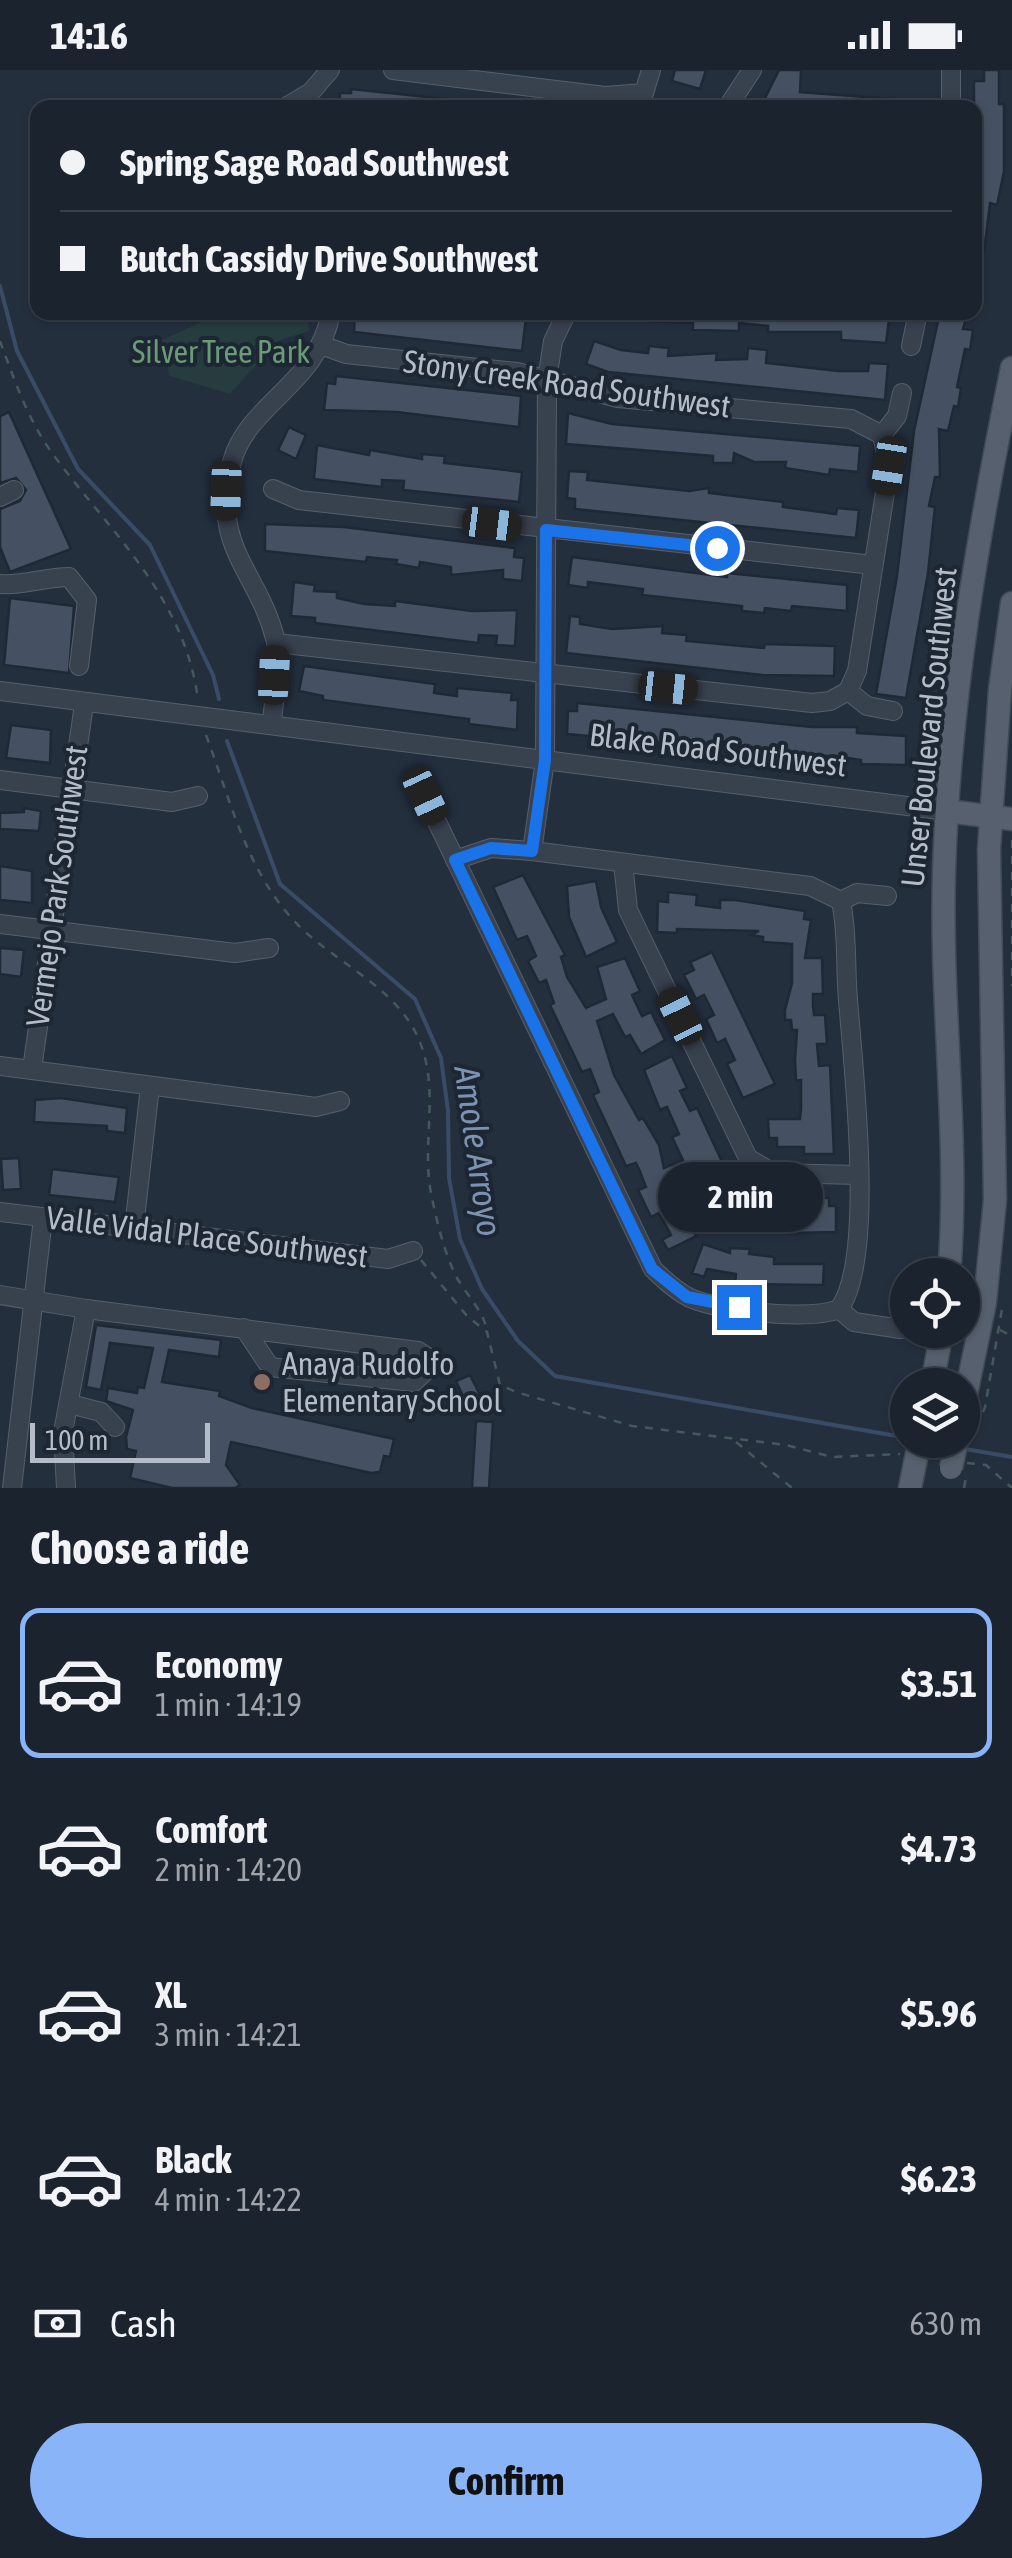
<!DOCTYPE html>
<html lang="en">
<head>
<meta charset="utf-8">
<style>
	body { margin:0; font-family:"Asap Condensed",sans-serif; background:#242b36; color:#f1f3f6; height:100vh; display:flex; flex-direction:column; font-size:38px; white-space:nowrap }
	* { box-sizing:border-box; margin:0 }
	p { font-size:32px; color:#a0a4aa }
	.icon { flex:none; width:55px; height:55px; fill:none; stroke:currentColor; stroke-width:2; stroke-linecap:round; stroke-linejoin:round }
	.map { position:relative; height:1418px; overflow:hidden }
	.details { display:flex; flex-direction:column; background:#1b232e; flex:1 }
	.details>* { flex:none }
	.top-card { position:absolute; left:30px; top:30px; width:952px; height:220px; border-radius:20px; box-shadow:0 2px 8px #0004,0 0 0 2px #39404a; display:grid; align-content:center; height:220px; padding:0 30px; background:#1b232e }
	.buttons { position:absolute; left:890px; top:1188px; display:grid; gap:20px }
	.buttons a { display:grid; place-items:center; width:90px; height:90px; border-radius:50%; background:#1b232e; box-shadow:0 2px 8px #0004,0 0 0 2px #39404a; font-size:50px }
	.scale { position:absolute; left:30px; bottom:25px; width:180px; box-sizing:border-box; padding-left:10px; border:5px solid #b4bcc9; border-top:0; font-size:28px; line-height:35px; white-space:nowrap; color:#b4bcc9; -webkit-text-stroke:8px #1d2633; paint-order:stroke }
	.end { position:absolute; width:45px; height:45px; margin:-22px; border:12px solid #1a73e8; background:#fff; box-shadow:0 0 0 5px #fff }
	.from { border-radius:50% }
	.bubble { position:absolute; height:70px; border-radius:35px; background:#1b232e; box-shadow:0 2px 8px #0004,0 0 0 2px #39404a; font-size:32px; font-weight:700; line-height:70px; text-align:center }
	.car { position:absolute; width:30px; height:60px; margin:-30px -15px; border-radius:12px; box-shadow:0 0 8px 2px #0007; background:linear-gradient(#222 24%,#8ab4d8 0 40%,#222 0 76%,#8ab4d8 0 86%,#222 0) }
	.top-card b { display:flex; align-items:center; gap:35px; height:95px; font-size:38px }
	.top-card b+b { border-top:2px solid #39404a }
	.top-card i { width:25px; height:25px; background:#f1f3f6 }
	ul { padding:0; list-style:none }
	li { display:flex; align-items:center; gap:30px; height:150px; margin:0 20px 15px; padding:0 10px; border:5px solid transparent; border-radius:20px }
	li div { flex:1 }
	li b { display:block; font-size:38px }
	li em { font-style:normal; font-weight:700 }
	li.current { border-color:#8ab4f8 }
	li>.icon { width:90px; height:90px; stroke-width:1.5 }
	h2 { padding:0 30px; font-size:45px; line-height:120px }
	.pay { display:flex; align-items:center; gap:25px; height:110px; padding:0 30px; font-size:38px }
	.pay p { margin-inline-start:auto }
	.button { display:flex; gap:20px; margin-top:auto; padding:20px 30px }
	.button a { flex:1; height:115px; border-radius:60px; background:#8ab4f8; color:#111; font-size:40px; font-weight:700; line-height:115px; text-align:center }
	.status { display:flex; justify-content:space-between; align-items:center; height:70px; padding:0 50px; background:#1b232e; direction:ltr }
	.status svg { height:28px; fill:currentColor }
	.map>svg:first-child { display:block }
	.green { fill:#263c3f }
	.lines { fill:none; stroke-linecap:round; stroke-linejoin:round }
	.stream { stroke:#394c67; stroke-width:4 }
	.building { fill:#455162; stroke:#1f2835; stroke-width:2.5 }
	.minor-casing { stroke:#565f6c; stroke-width:20 }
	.major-casing { stroke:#414a57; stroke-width:25 }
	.path { stroke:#44595c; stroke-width:2.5; stroke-dasharray:8 8; stroke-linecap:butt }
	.minor { stroke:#38414e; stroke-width:18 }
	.major { stroke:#56606e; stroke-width:22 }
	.major-bridge-casing { stroke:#414a57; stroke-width:25; stroke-linecap:butt }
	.major-bridge { stroke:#56606e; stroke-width:22 }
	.route { stroke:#1a73e8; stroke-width:12 }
	.education-dot { fill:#8d6e63; stroke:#1d2633; stroke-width:4 }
	.labels { text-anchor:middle; stroke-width:8; stroke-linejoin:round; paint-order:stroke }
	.park-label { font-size:32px; fill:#6b9a76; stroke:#1d2633 }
	.street-label { font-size:32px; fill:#b4bcc9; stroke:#1d2633 }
	.poi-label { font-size:32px; fill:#b4bcc9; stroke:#1d2633; text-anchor:start }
	.water-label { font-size:35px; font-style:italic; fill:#7c92b1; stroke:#1d2633 }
</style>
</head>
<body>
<div class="status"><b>14:16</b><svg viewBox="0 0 49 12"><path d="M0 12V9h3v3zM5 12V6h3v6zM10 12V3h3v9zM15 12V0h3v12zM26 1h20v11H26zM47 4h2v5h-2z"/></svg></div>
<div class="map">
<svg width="1012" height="1418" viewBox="0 0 1012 1418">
	<rect width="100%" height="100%" fill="#242f3e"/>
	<!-- green -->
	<path class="green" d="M 221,243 L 308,243 L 309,261 L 277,271 L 230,324 L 170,306 L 160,271 Z"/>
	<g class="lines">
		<!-- stream -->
		<g class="stream">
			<path d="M 0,216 L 17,281 L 78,399 L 150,475 L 213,605 L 219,629"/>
			<path d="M 227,671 L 280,814 L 415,929 L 441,988 L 448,1041 L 449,1108 L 460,1169 L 482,1219 L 518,1271 L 555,1306 L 908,1368"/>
			<path d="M 965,1379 L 1012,1387"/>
		</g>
	</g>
	<!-- building -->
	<g class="building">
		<path d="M 675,0 L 706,0 L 700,19 L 672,11 Z"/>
		<path d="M 779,0 L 801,0 L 800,22 L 905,30 L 905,38 L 760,38 Z"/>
		<path d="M 984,0 L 999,0 L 999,34 L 1004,34 L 1004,102 L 997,135 L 990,133 L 984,183 L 975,180 L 974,38 L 974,11 L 984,11 Z"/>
		<path d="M 351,19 L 465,31 L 464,38 L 339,38 L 340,23 L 351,23 Z"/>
		<path d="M 355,242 L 526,248 L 522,281 L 354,262 Z"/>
		<path d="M 633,242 L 890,242 L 886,273 L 841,270 L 841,262 L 768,262 L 768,256 L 739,253 L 739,261 L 693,260 L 693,253 L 633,250 Z"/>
		<path d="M 940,242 L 968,242 L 963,259 L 973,260 L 970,280 L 965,279 L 957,317 L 961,318 L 958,337 L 954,336 L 948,361 L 939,359 L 940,407 L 935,407 L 929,436 L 935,437 L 928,503 L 906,628 L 876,624 L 897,506 L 914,361 Z"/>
		<path d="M 594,271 L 621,280 L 648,283 L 649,276 L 669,278 L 668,286 L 717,283 L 716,290 L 747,289 L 748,278 L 767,280 L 766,293 L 838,301 L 868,301 L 869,293 L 888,294 L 885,330 L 608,302 L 586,294 Z"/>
		<path d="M 336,306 L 521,326 L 519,357 L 397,342 L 324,340 L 327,313 L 335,314 Z"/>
		<path d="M 9,342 L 71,479 L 10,502 L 0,477 L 0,439 L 20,431 L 26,420 L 16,408 L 0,413 L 0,346 Z"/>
		<path d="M 568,343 L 612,354 L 860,376 L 858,402 L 830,399 L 829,405 L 785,398 L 786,392 L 754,392 L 734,383 L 733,393 L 713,393 L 713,386 L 566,374 Z"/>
		<path d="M 289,357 L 306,365 L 296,389 L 278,380 Z"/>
		<path d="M 317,375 L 369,385 L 370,380 L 422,389 L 422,384 L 445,386 L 444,393 L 522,402 L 519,432 L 403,420 L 404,411 L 382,410 L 382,417 L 314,409 Z"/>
		<path d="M 569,401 L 588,402 L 587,410 L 689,421 L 709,418 L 709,423 L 783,432 L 783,437 L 836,444 L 837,438 L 859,440 L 856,468 L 575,439 L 575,429 L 567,428 Z"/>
		<path d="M 265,454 L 344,457 L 515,478 L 514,487 L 524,488 L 522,511 L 503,509 L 503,500 L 451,505 L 451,497 L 420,492 L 419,498 L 396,494 L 397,490 L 367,487 L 366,492 L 265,481 Z"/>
		<path d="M 572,487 L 727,507 L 727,503 L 847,515 L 847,541 L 792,536 L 791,541 L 765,538 L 764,543 L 742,541 L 742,536 L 642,525 L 643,519 L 588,512 L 588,518 L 568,515 Z"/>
		<path d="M 294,512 L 315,515 L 314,521 L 337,522 L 337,528 L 364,534 L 395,536 L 395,531 L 472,541 L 517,540 L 515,576 L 496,575 L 497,566 L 479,565 L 478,573 L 315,553 L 315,548 L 291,546 Z"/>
		<path d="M 10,528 L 74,536 L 69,603 L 4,595 Z"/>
		<path d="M 570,546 L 580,547 L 580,554 L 612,559 L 663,556 L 662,563 L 687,565 L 686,571 L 764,578 L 765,574 L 835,576 L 834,606 L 762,605 L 566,583 Z"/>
		<path d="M 304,596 L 435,614 L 434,623 L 457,626 L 457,618 L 512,623 L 511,630 L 518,630 L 517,660 L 469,654 L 469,649 L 323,630 L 323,626 L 299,621 Z"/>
		<path d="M 577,633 L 812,657 L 857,657 L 857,663 L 906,666 L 906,695 L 861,694 L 861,690 L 836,686 L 762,686 L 763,682 L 737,678 L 738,672 L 708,672 L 708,677 L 567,664 L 568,641 L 577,641 Z"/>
		<path d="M 11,655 L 51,660 L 50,693 L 6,688 Z"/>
		<path d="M 24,738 L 41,741 L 39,761 L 0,759 L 0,743 L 24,742 Z"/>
		<path d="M 0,796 L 32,801 L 32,833 L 0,830 Z"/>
		<path d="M 523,805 L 565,885 L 561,887 L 567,907 L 586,938 L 606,929 L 597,897 L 625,888 L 640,921 L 632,925 L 642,946 L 651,942 L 665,970 L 641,984 L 630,965 L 625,967 L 613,944 L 597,951 L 614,1005 L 639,1050 L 643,1048 L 659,1075 L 664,1098 L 683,1090 L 672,1067 L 679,1064 L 667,1037 L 660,1040 L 644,1000 L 672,986 L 687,1018 L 680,1021 L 690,1041 L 697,1038 L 724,1096 L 678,1120 L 696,1166 L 668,1180 L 662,1170 L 671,1165 L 659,1143 L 651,1147 L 638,1120 L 646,1117 L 639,1099 L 636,1093 L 626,1096 L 593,1025 L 599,1022 L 590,999 L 582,1002 L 550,935 L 554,933 L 546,910 L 539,913 L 528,891 L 536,886 L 532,877 L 527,866 L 517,870 L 493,817 Z"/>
		<path d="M 596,811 L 601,837 L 617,872 L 586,887 L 569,847 L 567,816 Z"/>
		<path d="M 668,822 L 697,825 L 696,835 L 720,838 L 720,830 L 735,830 L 805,841 L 804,849 L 811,850 L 805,888 L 822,888 L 823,924 L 813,924 L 813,936 L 814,945 L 825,945 L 827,974 L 817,974 L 819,996 L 830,995 L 834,1084 L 804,1084 L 804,1077 L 777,1077 L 777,1068 L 769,1068 L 768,1049 L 800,1049 L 801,1038 L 801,1010 L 796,1011 L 795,990 L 797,960 L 792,960 L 791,950 L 785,950 L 785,940 L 792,913 L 792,874 L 763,872 L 763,867 L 751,865 L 759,861 L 677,859 L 677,863 L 657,862 L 658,831 L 668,832 Z"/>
		<path d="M 0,878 L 24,880 L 21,907 L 0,904 Z"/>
		<path d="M 712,882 L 775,1014 L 743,1028 L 727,994 L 735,990 L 725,969 L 717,973 L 706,949 L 714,945 L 704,925 L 696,929 L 684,905 L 694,900 L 690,892 Z"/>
		<path d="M 61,1028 L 127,1038 L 125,1063 L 107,1061 L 107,1056 L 34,1052 L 35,1030 Z"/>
		<path d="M 19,1088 L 21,1119 L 3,1120 L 1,1089 Z"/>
		<path d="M 52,1099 L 119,1107 L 115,1132 L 49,1125 Z"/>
		<path d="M 744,1119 L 762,1127 L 749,1154 L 731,1146 Z"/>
		<path d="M 768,1127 L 779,1127 L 779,1137 L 800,1137 L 800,1127 L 829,1128 L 829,1136 L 836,1136 L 836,1162 L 792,1163 L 792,1154 L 768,1154 Z"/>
		<path d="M 703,1174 L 730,1183 L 730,1178 L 750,1179 L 749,1184 L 774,1187 L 774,1194 L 824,1194 L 823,1215 L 735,1214 L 736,1204 L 707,1199 L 704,1207 L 692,1203 Z"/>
		<path d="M 96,1255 L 221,1270 L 219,1287 L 169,1280 L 162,1312 L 220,1321 L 219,1326 L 252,1338 L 394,1369 L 390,1387 L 384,1386 L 380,1402 L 371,1403 L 231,1372 L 226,1395 L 240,1415 L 235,1418 L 172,1418 L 130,1408 L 136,1381 L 127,1379 L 126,1367 L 133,1340 L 106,1331 L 108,1318 L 137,1323 L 138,1317 L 144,1318 L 153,1278 L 110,1273 L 101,1320 L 86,1317 Z"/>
		<path d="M 470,1305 L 483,1331 L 470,1341 L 456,1311 Z"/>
		<path d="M 476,1351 L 493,1352 L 489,1418 L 472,1418 Z"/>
	</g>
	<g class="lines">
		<!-- minor casing -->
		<g class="minor-casing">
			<g id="minor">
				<path d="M 393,0 L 605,26 L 644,23 L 651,0"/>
				<path d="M 951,0 L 951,38"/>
				<path d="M 284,38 L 311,22 L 330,0"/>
				<path d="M 727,38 L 752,0"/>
				<path d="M 321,275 L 346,284 L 517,302 L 618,328 L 851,349 L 882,365 L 897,346 L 902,323"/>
				<path d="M 911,276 L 918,242"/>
				<path d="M 273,419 L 299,430 L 873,495"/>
				<path d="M 0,427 L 14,420"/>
				<path d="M 0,514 C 25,516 44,507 69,507 L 87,530 L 79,596"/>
				<path d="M 276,573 L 812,633 L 830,631 L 848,621 L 867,636 L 893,641"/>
				<path d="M 0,621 L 947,741"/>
				<path d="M 848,621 L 857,601 L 889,397 L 882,365"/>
				<path d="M 272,655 C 273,630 281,596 276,572 C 259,500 209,479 232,392 C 247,334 319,314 331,242"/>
				<path d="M 0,710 L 172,732 L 198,726"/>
				<path d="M 425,727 L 653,1199 C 664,1210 676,1221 690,1228 C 721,1241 808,1251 839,1239 L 854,1252 L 901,1259"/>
				<path d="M 532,781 L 545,690 L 547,310 L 553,271 L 567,242"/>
				<path d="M 455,790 L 491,778 L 532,781 L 810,816 L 841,831 L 857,823 L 887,826"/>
				<path d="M 623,793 L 628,840 L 748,1088 L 773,1103 L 858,1105"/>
				<path d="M 0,854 L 235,883 L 269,878"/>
				<path d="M 0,996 L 316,1037 L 340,1031"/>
				<path d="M 32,999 L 84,634"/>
				<path d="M 0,1142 L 388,1189 L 413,1181"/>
				<path d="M 134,1158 L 150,1016"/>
				<path d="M 0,1225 L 86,1239 L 63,1362 L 66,1418"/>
				<path d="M 86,1239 L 418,1281 L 426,1286 L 429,1298 L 414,1312 L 270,1297 L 244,1258"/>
				<path d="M 839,1239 C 876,1189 853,996 848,930 C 845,897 848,864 841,831"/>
				<path d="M 70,1334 L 101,1342 L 115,1357"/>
				<path d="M 12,1418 L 43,1148"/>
			</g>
		</g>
		<!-- major casing -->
		<g class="major-casing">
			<g id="major">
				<path d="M 947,741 L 1012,749"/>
				<path d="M 949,1205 C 960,1071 940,937 944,802 C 949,633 978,463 1012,298"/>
				<path d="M 932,1315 L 942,1260"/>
				<path d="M 962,1344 L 985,1232 L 995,1130 L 989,779 L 1000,619 L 1012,533"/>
				<path d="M 910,1418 L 915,1393"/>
			</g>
		</g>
		<!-- path -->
		<g class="path">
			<path d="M 0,271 C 14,309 28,350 52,383 C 110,462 185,527 198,630"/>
			<path d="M 206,665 C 231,732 247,803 298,855 C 334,891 385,912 412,956 C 445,1012 419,1070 432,1128 C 437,1153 445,1185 457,1208 C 467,1225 483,1241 487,1260"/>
			<path d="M 1012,770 L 1012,916"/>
			<path d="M 421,1190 L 467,1246 L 487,1262 L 500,1315 L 516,1322 L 632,1356 L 786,1375 L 832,1387 L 900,1384"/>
			<path d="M 1000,1260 L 1012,1266"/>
			<path d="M 977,1357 L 985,1337 L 1002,1239"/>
			<path d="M 736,1372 L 792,1418"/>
			<path d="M 967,1393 L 986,1395 L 1012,1418"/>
			<path d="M 964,1418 L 966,1407"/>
		</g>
		<!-- minor -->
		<use href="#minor" class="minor"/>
		<!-- major -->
		<use href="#major" class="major"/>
		<!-- major-bridge casing -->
		<g class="major-bridge-casing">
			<g id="major-bridge">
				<path d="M 915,1393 L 920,1370"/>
				<path d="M 951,1398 L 957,1370"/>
			</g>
		</g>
		<!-- major-bridge -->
		<use href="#major-bridge" class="major-bridge"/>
	</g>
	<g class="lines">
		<!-- route -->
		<path class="route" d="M 717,478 L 546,460 L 545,690 L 532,781 L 491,778 L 455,790 L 652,1199 L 687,1227 L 739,1237"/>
	</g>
	<!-- markers -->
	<circle class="education-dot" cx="262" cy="1312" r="10"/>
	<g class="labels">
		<!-- park labels -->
		<g class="park-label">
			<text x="221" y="293">Silver Tree Park</text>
		</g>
		<!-- street labels -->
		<g class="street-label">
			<text transform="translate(567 314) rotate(8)" y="11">Stony Creek Road Southwest</text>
			<text transform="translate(929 657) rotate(-84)" y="11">Unser Boulevard Southwest</text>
			<text transform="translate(718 680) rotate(7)" y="11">Blake Road Southwest</text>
			<text transform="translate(57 816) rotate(-82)" y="11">Vermejo Park Southwest</text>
			<text transform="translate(207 1167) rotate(7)" y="11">Valle Vidal Place Southwest</text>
		</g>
		<!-- poi labels -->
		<g class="poi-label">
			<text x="282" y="1305">Anaya Rudolfo<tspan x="282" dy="37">Elementary School</tspan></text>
		</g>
		<!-- water labels -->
		<g class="water-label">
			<text transform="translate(478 1081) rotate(82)" y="12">Amole Arroyo</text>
		</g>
	</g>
</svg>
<div class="buttons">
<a><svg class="icon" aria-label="locate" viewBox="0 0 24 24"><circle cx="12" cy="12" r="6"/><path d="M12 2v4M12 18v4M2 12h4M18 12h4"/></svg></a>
<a><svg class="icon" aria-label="layers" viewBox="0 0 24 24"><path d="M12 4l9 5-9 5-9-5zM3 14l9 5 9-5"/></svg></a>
</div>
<div class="scale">100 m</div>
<i class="end from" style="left:717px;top:478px"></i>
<i class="end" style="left:739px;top:1237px"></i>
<div class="bubble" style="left:658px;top:1092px;width:165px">2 min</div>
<i class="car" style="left:889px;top:396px;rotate:189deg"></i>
<i class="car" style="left:226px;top:421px;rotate:182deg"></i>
<i class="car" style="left:492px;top:454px;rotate:97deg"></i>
<i class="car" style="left:274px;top:605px;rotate:3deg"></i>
<i class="car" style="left:668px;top:618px;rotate:96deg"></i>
<i class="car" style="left:425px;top:726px;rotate:155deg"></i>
<i class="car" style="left:680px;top:946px;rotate:334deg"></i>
<div class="top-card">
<b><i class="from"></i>Spring Sage Road Southwest</b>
<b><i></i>Butch Cassidy Drive Southwest</b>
</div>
</div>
<section class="details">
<h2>Choose a ride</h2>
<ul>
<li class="current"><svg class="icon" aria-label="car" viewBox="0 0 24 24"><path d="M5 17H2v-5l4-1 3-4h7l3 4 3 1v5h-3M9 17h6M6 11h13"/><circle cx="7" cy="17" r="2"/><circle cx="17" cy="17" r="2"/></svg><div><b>Economy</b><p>1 min · 14:19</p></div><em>$3.51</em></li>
<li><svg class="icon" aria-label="car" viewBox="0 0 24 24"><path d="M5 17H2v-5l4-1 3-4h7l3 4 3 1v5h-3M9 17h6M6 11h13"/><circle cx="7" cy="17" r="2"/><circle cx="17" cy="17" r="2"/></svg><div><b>Comfort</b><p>2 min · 14:20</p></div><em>$4.73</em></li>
<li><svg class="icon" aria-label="car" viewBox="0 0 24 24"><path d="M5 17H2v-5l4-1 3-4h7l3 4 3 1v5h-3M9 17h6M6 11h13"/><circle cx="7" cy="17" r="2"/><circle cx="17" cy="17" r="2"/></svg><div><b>XL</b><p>3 min · 14:21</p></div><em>$5.96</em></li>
<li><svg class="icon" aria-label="car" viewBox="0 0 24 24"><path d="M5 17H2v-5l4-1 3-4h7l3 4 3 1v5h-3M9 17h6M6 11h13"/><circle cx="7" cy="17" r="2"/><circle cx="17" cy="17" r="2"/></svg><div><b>Black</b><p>4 min · 14:22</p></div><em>$6.23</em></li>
</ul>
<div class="pay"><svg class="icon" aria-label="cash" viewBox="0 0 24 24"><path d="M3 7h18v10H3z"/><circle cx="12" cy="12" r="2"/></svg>Cash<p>630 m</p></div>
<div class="button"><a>Confirm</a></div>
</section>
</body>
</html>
